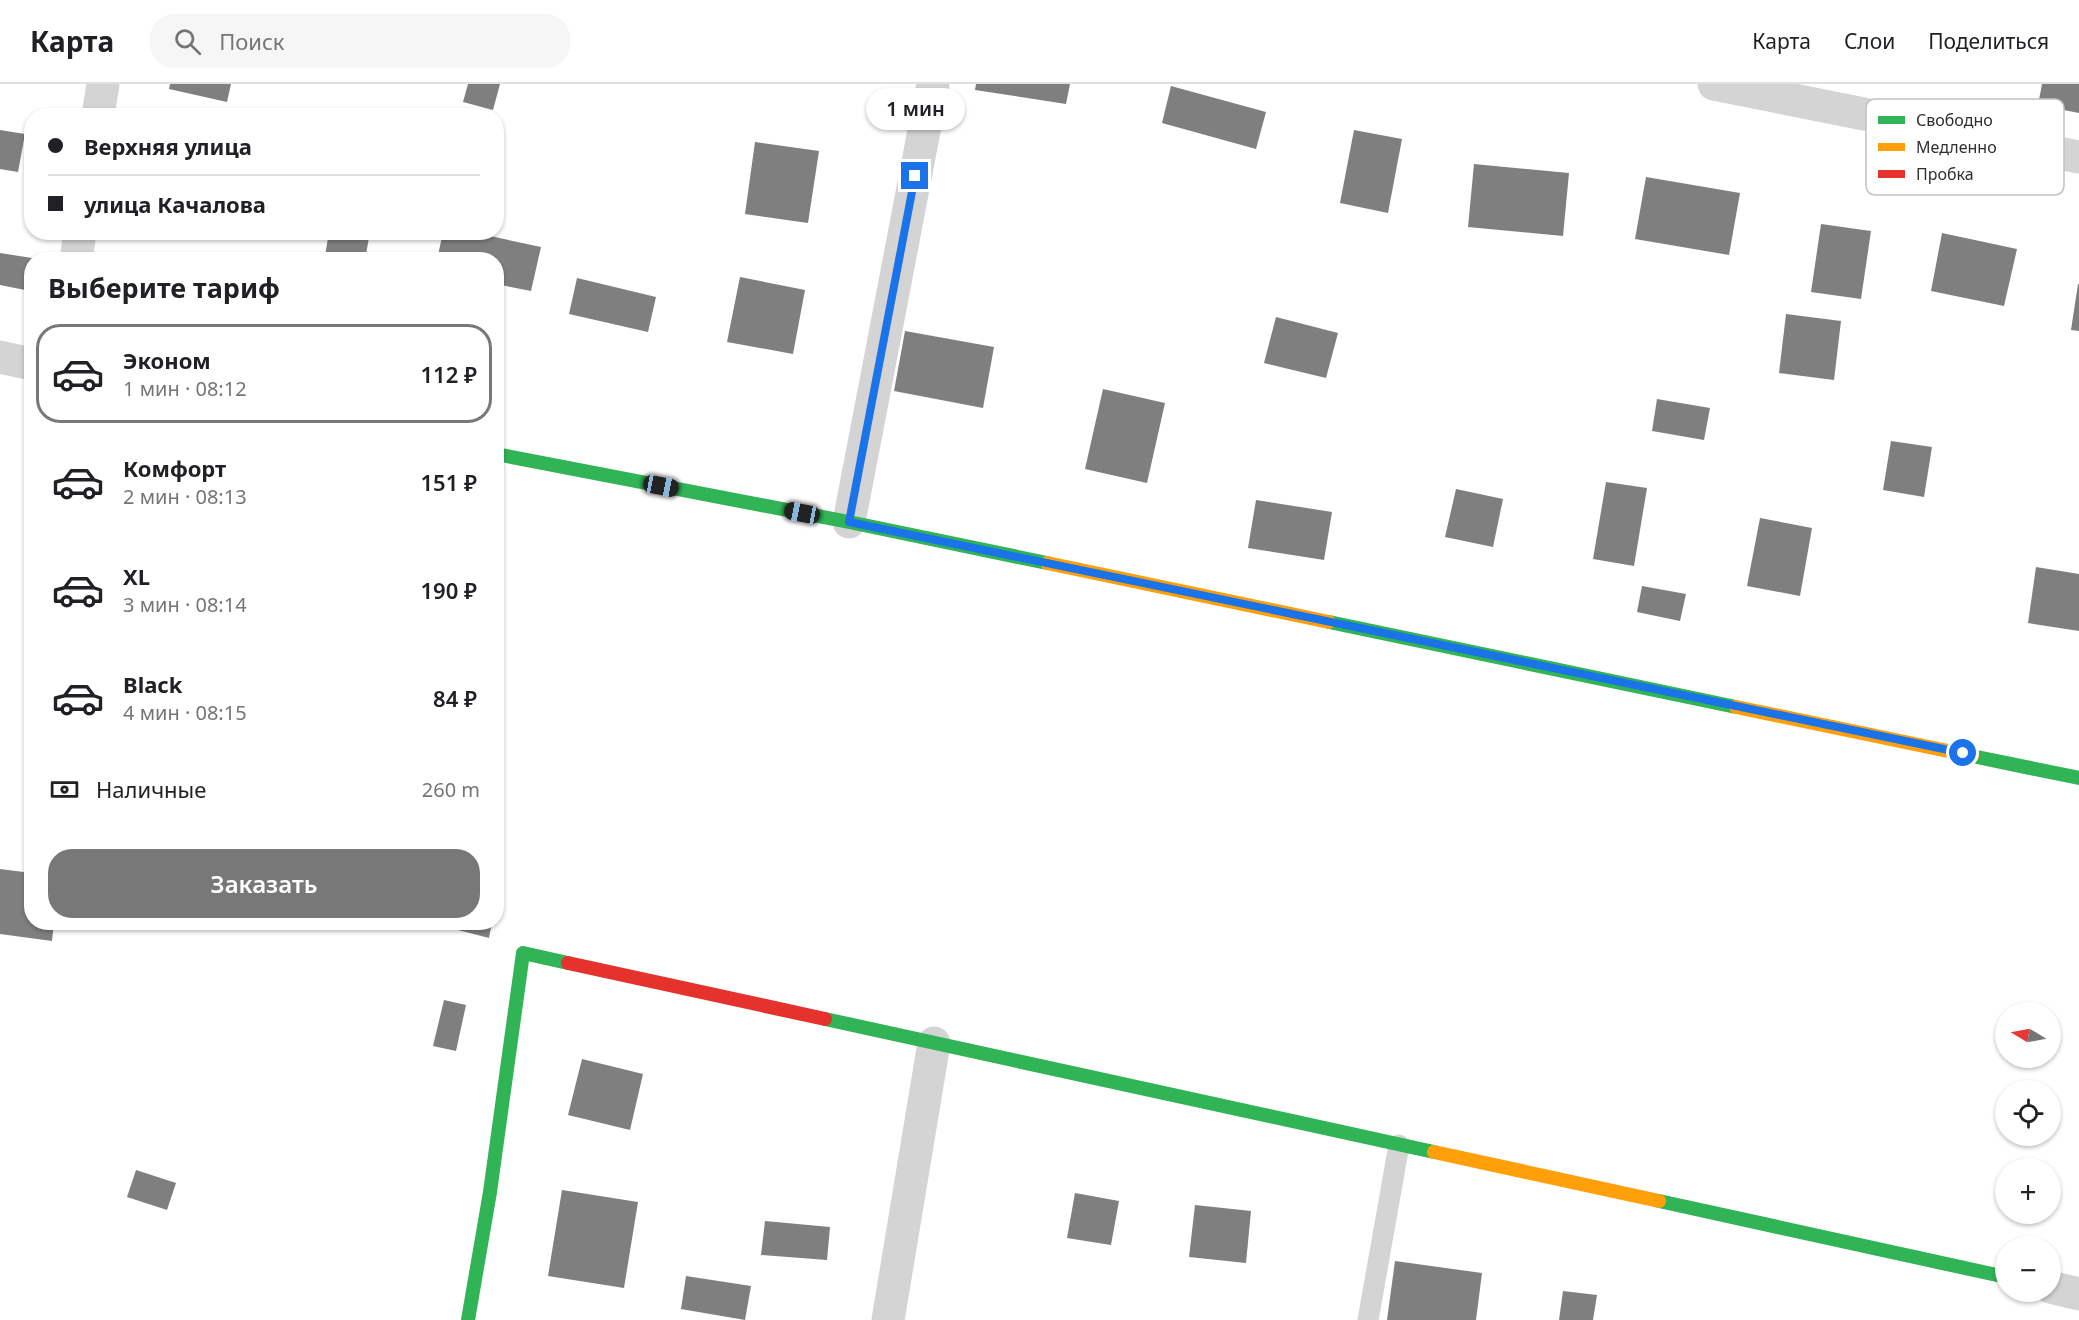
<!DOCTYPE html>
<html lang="ru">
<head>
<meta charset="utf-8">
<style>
	body { margin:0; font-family:"Noto Sans",sans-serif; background:#f6f6f6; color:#202124; height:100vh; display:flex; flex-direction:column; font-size:22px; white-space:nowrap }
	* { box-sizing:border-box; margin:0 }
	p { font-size:20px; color:#757577 }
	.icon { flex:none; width:33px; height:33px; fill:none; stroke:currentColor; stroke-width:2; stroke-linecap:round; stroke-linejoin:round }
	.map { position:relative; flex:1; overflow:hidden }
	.panel { position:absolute; left:24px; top:168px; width:480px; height:678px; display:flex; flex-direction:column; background:#fff; border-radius:24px; box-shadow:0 2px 4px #0004 }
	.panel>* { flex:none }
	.top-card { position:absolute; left:24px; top:24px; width:480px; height:132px; border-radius:24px; box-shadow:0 2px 4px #0004; display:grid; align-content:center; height:132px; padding:0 24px; background:#fff }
	.needle { width:39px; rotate:280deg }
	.buttons { position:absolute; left:1995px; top:918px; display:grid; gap:12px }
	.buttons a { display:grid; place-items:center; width:66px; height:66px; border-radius:50%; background:#fff; box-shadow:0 2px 4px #0004; font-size:30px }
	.end { position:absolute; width:27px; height:27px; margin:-14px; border:8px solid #1a73e8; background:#fff; box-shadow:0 0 0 3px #fff }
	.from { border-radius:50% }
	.bubble { position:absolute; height:42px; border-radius:21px; background:#fff; box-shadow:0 2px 4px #0004; font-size:20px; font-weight:600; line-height:42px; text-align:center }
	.car { position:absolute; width:18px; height:36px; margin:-18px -9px; border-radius:8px; box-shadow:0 0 4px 2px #0007; background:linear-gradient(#222 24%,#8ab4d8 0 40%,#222 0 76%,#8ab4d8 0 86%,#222 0) }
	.top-card b { display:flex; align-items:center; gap:21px; height:57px; font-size:22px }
	.top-card b+b { border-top:2px solid #e0e0e0 }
	.top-card i { width:15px; height:15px; background:#202124 }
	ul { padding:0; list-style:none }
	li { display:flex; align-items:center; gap:18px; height:99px; margin:0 12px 9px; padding:0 12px; border:3px solid transparent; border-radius:24px }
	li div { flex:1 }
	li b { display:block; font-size:22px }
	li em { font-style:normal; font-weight:600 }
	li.selected { border-color:#787878 }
	li>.icon { width:54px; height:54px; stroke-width:1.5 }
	h2 { padding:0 24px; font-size:27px; line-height:72px }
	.pay { display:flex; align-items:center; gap:15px; height:66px; padding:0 24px; font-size:22px }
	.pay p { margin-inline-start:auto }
	.button { display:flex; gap:12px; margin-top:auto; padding:12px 24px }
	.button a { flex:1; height:69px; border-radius:24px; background:#787878; color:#fff; font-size:24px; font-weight:600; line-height:69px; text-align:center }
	header { display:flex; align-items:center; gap:36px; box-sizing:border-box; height:84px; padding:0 30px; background:#fff; border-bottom:2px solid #e0e0e0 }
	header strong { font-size:28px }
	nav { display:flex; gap:33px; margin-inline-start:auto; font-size:21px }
	.search { width:420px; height:54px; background:#f6f6f6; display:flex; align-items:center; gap:15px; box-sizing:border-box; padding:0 21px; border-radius:24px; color:#757577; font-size:22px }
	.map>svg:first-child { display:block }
	.building { fill:#7f7f7f }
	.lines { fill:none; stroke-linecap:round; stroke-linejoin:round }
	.lane { stroke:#d4d4d4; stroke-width:21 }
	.street { stroke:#d4d4d4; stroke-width:33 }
	.fast { stroke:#30b455; stroke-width:14 }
	.slow { stroke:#ff9f0a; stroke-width:14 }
	.jam { stroke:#e5322d; stroke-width:14 }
	.route { stroke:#1a73e8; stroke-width:8 }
	.key { fill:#fff; stroke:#c1c1c1; stroke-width:1.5 }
	.key-label { font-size:16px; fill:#2f2f2f }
</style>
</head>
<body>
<header>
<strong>Карта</strong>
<div class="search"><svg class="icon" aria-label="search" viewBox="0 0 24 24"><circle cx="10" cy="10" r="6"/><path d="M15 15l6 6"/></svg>Поиск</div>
<nav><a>Карта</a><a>Слои</a><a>Поделиться</a></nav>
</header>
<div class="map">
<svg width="2079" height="1236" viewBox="0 0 2079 1236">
	<rect width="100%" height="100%" fill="#fff"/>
	<!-- building -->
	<g class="building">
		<path d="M 170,0 L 231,0 L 227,18 L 169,5 Z"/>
		<path d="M 468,0 L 500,0 L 493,26 L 463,18 Z"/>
		<path d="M 976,0 L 1070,0 L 1066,20 L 975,6 Z"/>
		<path d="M 2042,0 L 2079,0 L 2079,29 L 2038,21 Z"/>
		<path d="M 1171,2 L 1266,28 L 1256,65 L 1162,39 Z"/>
		<path d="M 0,46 L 25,50 L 18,88 L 0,85 Z"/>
		<path d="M 1354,46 L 1402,55 L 1388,129 L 1340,119 Z"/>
		<path d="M 755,58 L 819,67 L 808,139 L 745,130 Z"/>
		<path d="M 1474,80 L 1569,89 L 1563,152 L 1468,143 Z"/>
		<path d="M 1646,93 L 1740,109 L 1729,171 L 1635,155 Z"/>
		<path d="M 1821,140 L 1871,147 L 1861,215 L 1811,208 Z"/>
		<path d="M 329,148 L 370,148 L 365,176 L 344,176 L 325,172 Z"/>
		<path d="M 443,148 L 471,148 L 541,163 L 531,207 L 496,200 L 496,176 L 437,176 Z"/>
		<path d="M 1942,149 L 2017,165 L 2004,222 L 1931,207 Z"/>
		<path d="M 0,169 L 32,174 L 30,207 L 0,201 Z"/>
		<path d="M 740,193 L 805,206 L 793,270 L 727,258 Z"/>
		<path d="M 577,194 L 656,213 L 648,248 L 569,230 Z"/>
		<path d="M 2078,200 L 2079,200 L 2079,247 L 2071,246 Z"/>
		<path d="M 1786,230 L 1841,237 L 1834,296 L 1779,289 Z"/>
		<path d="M 1276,233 L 1338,249 L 1326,294 L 1264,279 Z"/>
		<path d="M 905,247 L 994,263 L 983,324 L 894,307 Z"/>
		<path d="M 1103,305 L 1165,319 L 1147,399 L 1085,385 Z"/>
		<path d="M 1657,315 L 1710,324 L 1704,356 L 1652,347 Z"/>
		<path d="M 1891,357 L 1932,363 L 1924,413 L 1883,406 Z"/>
		<path d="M 1606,398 L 1647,404 L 1634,482 L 1593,475 Z"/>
		<path d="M 1456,405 L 1503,415 L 1493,463 L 1445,453 Z"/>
		<path d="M 1256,416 L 1332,428 L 1324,476 L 1248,464 Z"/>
		<path d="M 1760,434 L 1812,444 L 1800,512 L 1747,502 Z"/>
		<path d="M 2036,483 L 2079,490 L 2079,547 L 2028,539 Z"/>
		<path d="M 1642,502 L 1686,510 L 1680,537 L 1637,528 Z"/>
		<path d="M 0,785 L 32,789 L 32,838 L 54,838 L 52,857 L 0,850 Z"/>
		<path d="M 427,838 L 492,838 L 489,854 Z"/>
		<path d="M 444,916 L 466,921 L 456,967 L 433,962 Z"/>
		<path d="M 582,975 L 643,990 L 630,1046 L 568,1031 Z"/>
		<path d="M 136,1086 L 176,1099 L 167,1126 L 127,1113 Z"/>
		<path d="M 562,1106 L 638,1118 L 624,1204 L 548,1192 Z"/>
		<path d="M 1075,1109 L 1119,1117 L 1111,1161 L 1067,1154 Z"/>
		<path d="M 1195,1121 L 1251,1127 L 1246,1179 L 1189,1173 Z"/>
		<path d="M 765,1137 L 830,1143 L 827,1176 L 761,1171 Z"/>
		<path d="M 1395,1177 L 1482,1189 L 1476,1236 L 1387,1236 Z"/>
		<path d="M 686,1192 L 751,1202 L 745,1236 L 681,1225 Z"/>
		<path d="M 1563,1207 L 1597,1211 L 1593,1236 L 1559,1236 Z"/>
	</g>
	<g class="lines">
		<!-- lane -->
		<path class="lane" d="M 1368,1236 L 1399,1061"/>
		<!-- street -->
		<g class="street">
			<path d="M 1714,0 L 2079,73"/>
			<path d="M 98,32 L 103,0"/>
			<path d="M 76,176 L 80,148"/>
			<path d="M 0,273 L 32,280"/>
			<path d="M 849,438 L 933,0"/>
			<path d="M 2050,1203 L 2079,1210"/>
			<path d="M 888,1236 L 934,959"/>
		</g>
		<!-- fast -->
		<g class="fast">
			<path d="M 496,370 L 849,438 L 1047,479"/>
			<path d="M 1329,538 L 1736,623"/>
			<path d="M 1972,672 L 2079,694"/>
			<path d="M 825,935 L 1434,1068"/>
			<path d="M 1659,1117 L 2006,1193"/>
			<path d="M 468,1236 L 490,1108 L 523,869 L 568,879"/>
		</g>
		<!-- slow -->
		<g class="slow">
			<path d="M 1047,479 L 1329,538"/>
			<path d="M 1736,623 L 1972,672"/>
			<path d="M 1434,1068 L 1659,1117"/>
		</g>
		<!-- jam -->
		<path class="jam" d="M 568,879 L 825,935"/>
	</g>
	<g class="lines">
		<!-- route -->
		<path class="route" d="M 915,92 L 849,438 L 1963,669"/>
	</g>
	<!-- legend -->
	<rect x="1866" y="15" width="198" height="96" rx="9" class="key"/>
	<rect x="1878" y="32" width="27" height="8" fill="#30b455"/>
	<rect x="1878" y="59" width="27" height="8" fill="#ff9f0a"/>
	<rect x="1878" y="86" width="27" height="8" fill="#e5322d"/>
	<g class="key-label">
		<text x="1916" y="42">Свободно</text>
		<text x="1916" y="69">Медленно</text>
		<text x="1916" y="96">Пробка</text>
	</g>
</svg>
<div class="buttons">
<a><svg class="needle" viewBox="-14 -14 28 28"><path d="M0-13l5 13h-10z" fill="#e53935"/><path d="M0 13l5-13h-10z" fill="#757577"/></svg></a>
<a><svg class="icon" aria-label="locate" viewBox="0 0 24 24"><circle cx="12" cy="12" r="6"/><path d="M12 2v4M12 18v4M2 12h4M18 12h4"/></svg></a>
<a>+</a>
<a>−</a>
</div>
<i class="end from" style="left:1963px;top:669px"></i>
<i class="end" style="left:915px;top:92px"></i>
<div class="bubble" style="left:866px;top:4px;width:99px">1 мин</div>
<i class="car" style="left:661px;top:402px;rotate:101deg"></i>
<i class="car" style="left:802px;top:429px;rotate:281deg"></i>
<div class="top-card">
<b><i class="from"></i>Верхняя улица</b>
<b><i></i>улица Качалова</b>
</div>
<section class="panel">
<h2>Выберите тариф</h2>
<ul>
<li class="selected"><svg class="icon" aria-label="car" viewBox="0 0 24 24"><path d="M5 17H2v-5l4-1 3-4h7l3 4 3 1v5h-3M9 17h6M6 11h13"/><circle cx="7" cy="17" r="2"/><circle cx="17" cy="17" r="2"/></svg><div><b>Эконом</b><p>1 мин · 08:12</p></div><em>112 ₽</em></li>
<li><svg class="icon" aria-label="car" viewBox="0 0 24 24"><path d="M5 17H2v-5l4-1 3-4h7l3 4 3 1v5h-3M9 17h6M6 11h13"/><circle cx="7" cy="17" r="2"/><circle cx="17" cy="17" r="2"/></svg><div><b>Комфорт</b><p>2 мин · 08:13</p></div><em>151 ₽</em></li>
<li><svg class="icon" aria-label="car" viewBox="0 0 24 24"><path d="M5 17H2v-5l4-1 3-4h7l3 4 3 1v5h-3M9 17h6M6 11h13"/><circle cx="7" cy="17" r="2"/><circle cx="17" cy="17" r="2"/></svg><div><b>XL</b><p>3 мин · 08:14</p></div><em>190 ₽</em></li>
<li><svg class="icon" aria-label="car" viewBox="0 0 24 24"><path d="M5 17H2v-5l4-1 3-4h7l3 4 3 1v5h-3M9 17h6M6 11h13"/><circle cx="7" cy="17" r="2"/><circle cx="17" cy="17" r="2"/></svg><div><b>Black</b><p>4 мин · 08:15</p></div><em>84 ₽</em></li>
</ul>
<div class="pay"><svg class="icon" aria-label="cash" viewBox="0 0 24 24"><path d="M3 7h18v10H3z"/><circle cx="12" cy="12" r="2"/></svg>Наличные<p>260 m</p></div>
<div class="button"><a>Заказать</a></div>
</section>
</div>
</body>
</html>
